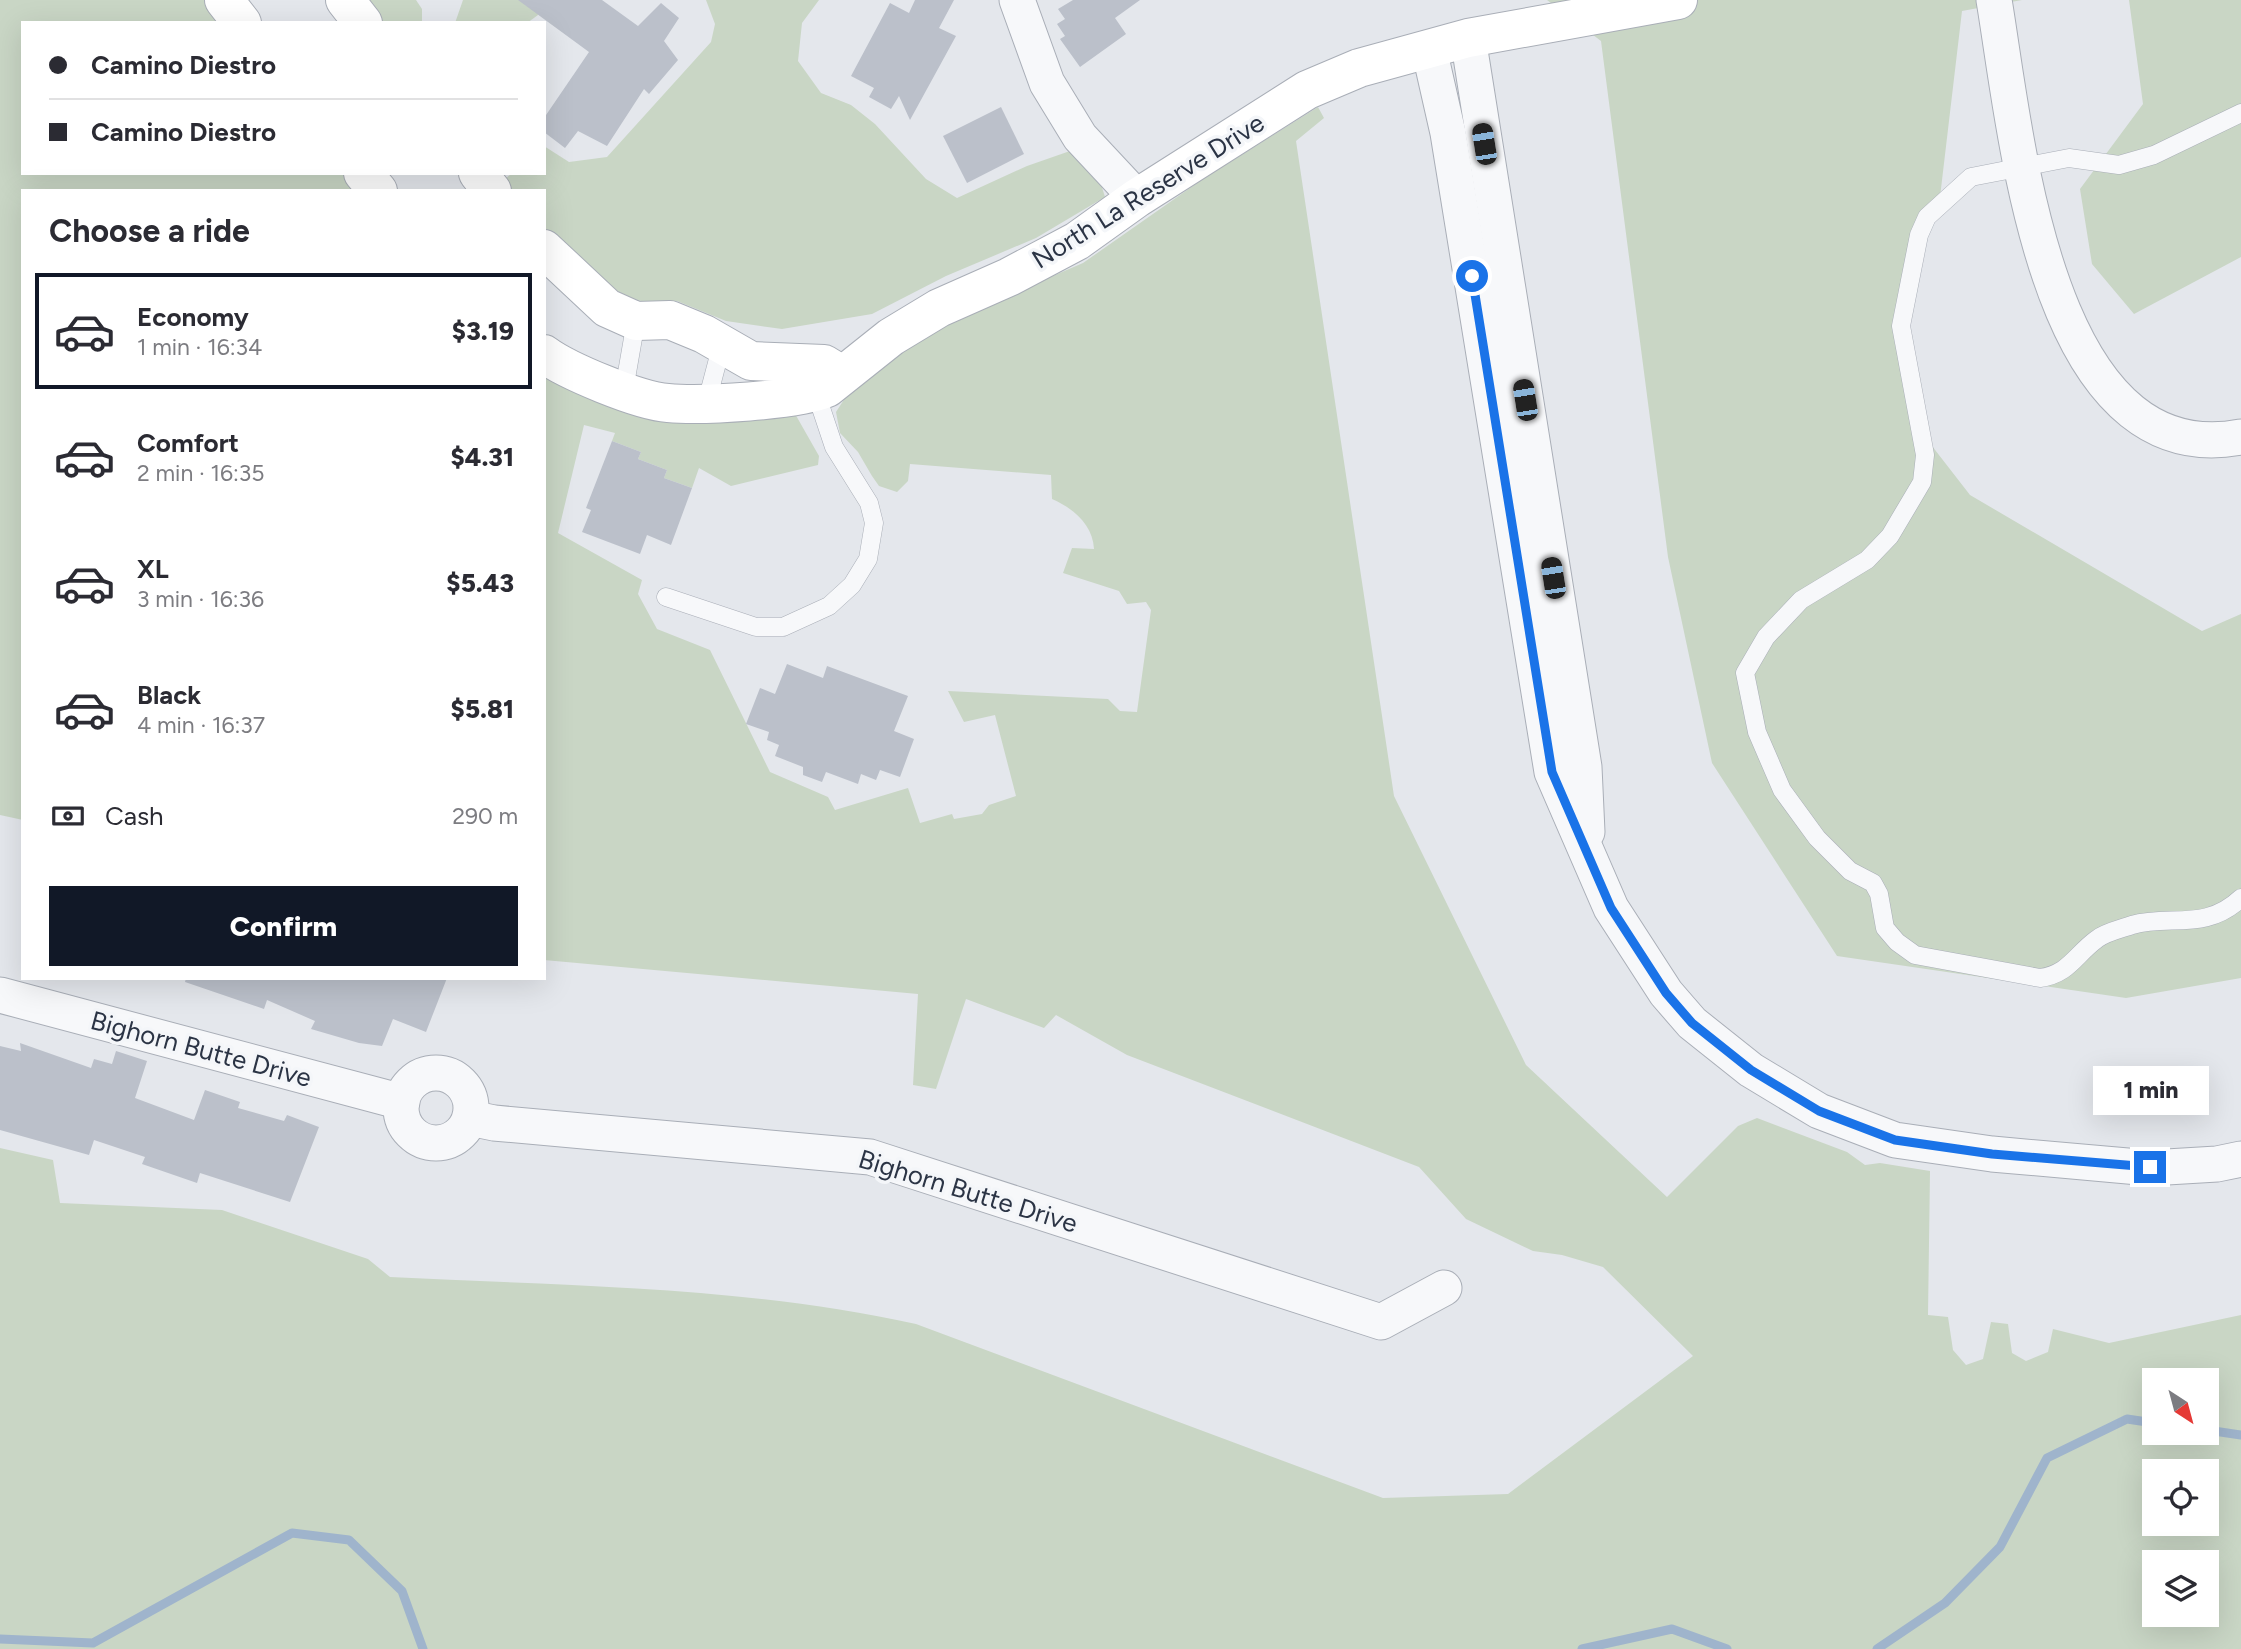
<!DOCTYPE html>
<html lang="en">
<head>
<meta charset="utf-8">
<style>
	body { margin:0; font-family:Figtree,sans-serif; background:#f7f7f7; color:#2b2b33; height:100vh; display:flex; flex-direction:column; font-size:26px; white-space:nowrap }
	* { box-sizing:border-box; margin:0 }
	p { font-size:23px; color:#7c7c81 }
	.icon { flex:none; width:38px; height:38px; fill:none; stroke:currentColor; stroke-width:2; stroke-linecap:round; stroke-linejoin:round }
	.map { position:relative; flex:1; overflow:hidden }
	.panel { position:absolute; left:21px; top:189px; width:525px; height:791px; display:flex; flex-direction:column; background:#fff; border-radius:0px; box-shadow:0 7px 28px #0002 }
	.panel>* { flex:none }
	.top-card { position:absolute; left:21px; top:21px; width:525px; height:154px; border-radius:0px; box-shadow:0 7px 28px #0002; display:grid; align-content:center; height:154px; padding:0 28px; background:#fff }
	.needle { width:46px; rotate:144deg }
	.controls { position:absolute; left:2142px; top:1368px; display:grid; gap:14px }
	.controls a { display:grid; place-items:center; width:77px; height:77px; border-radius:0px; background:#fff; box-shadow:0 7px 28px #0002; font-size:35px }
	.end { position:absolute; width:32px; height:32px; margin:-16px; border:9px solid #1a73e8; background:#fff; box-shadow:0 0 0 4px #fff }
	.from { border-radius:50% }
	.bubble { position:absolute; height:49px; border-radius:0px; background:#fff; box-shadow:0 7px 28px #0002; font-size:23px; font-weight:800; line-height:49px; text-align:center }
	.car { position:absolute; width:21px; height:42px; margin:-21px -10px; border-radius:9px; box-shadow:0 0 5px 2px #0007; background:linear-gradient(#222 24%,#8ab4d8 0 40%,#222 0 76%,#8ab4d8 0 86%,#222 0) }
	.top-card b { display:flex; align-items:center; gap:24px; height:66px; font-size:26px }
	.top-card b+b { border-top:2px solid #e1e1e2 }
	.top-card i { width:18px; height:18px; background:#2b2b33 }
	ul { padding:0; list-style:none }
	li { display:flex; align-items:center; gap:21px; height:116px; margin:0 14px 10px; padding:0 14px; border:4px solid transparent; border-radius:0px }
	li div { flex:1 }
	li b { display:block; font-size:26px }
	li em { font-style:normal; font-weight:800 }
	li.active { border-color:#111827 }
	li>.icon { width:63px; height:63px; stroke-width:1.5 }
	h2 { padding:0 28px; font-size:32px; line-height:84px }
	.pay { display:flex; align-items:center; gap:18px; height:77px; padding:0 28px; font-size:26px }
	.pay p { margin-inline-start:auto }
	.button { display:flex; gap:14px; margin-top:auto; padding:14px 28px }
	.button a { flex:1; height:80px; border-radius:0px; background:#111827; color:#fff; font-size:28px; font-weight:800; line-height:80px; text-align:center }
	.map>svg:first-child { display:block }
	.green { fill:#c9d6c5; fill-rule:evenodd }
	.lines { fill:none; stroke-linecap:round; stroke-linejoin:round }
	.stream { stroke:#9fb4cc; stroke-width:9 }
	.building { fill:#bbc0ca }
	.lane-casing { stroke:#a9aeb7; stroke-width:19 }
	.street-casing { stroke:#a9aeb7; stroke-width:37 }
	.secondary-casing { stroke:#a9aeb7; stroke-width:40 }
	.lane { stroke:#f7f8fa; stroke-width:18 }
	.street { stroke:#f7f8fa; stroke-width:35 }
	.secondary { stroke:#fff; stroke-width:38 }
	.route { stroke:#1a73e8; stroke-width:9 }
	.labels { text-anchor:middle; stroke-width:7; stroke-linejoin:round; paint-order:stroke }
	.street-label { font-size:26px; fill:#2b3445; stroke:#f4f6f9 }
</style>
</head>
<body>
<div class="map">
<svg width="2241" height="1649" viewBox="0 0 2241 1649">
	<rect width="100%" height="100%" fill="#e4e7ec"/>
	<!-- green -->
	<g class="green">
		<path d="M 0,0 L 212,0 L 229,23 L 23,23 L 23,173 L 350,173 L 365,191 L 23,191 L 23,820 L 0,815 Z"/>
		<path d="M 357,0 L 416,0 L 422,9 L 422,23 L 375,23 Z"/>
		<path d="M 463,0 L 536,0 L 538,15 L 527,23 L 455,23 Z"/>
		<path d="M 706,0 L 819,0 L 802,23 L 798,61 L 821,93 L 851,105 L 875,124 L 926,179 L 957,198 L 1027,166 L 1070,151 L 1100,181 L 1105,197 L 1036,238 L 946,276 L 872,314 L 782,329 L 726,321 L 677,301 L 645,302 L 617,295 L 544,230 L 544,191 L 504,191 L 498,185 L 512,173 L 544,173 L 544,146 L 569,162 L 607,157 L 711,42 L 715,24 Z"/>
		<path d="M 1547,0 L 2022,0 L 1962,11 L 1940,197 L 1892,326 L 1925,437 L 1970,495 L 2202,631 L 2241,614 L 2241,978 L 2126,998 L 1837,956 L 1712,763 L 1668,557 L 1601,41 Z"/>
		<path d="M 2129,0 L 2241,0 L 2241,257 L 2134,314 L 2092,264 L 2080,189 L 2143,104 Z"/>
		<path d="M 1318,107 L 1324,118 L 1296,141 L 1394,796 L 1526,1065 L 1667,1197 L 1738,1126 L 1757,1118 L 1847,1152 L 1865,1165 L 1880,1163 L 1930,1171 L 1928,1315 L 1948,1317 L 1953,1350 L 1966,1365 L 1983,1359 L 1991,1322 L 2008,1324 L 2012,1353 L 2026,1361 L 2048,1352 L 2053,1329 L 2109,1343 L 2241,1315 L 2241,1649 L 0,1649 L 0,1148 L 53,1160 L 60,1203 L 222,1210 L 368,1259 L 390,1277 C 565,1286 745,1286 916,1324 L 1383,1498 L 1508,1494 L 1693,1356 L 1603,1267 L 1562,1255 L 1533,1251 L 1466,1219 L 1419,1167 L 1127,1055 L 1056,1015 L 1044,1028 L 966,999 L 936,1089 L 913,1085 L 918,994 L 544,960 L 544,362 L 794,412 L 819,456 L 818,465 L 731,486 L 699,468 L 692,488 L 664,478 L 667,470 L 638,459 L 641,452 L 612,441 L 615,433 L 584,425 L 558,533 L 642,580 L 638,594 L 657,629 L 710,650 L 770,772 L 828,797 L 835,810 L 908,788 L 920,823 L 952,814 L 954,819 L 982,814 L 989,805 L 1016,796 L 995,715 L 964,722 L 948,691 L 1108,699 L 1120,711 L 1137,712 L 1151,610 L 1146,602 L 1127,604 L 1119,591 L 1063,573 L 1072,548 L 1094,549 C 1093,525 1073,508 1052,499 L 1051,475 L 910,464 L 908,481 L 897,492 L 879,486 L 872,476 L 858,452 L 840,433 L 836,412 L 847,395 L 934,327 L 1083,263 L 1200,181 ZM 2154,1381 L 2207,1381 L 2207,1433 L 2154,1433 ZM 2154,1472 L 2207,1472 L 2207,1524 L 2154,1524 ZM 2154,1563 L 2207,1563 L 2207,1615 L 2154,1615 Z"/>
	</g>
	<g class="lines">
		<!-- stream -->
		<g class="stream">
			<path d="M 2207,1430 L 2241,1435"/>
			<path d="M 0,1639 L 93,1643 L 292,1533 L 349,1540 L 402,1591 L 423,1649"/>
			<path d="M 1582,1649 L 1672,1629 L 1727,1649"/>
			<path d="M 1877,1649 L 1945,1603 L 2000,1547 L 2047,1458 L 2127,1419 L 2154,1423"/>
		</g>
	</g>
	<!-- building -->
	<g class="building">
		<path d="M 518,0 L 602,0 L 638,26 L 661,3 L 679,18 L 664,41 L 678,60 L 649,94 L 644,89 L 607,146 L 578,131 L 565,148 L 544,132 L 544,118 L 589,52 Z"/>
		<path d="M 915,0 L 954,0 L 939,28 L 956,36 L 910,120 L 899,96 L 891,109 L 869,97 L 874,88 L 851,76 L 890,3 L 909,13 Z"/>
		<path d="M 1073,0 L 1140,0 L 1115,18 L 1126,34 L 1080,67 L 1060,39 L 1065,36 L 1057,24 L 1065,19 L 1058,9 Z"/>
		<path d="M 1001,107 L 1024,154 L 967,183 L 943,136 Z"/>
		<path d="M 612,441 L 641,452 L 638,459 L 667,470 L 664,478 L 692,488 L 671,545 L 647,535 L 640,554 L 582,532 L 591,510 L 586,508 Z"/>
		<path d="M 787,664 L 823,678 L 827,666 L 908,696 L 894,731 L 914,739 L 900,777 L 880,770 L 876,780 L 861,774 L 858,784 L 826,772 L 822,782 L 803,775 L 803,767 L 775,756 L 779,745 L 767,740 L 769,732 L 746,724 L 760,688 L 775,694 Z"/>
		<path d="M 186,978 L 447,978 L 426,1032 L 393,1019 L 382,1046 L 359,1043 L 311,1029 L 315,1021 L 267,1000 L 264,1009 L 185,982 Z"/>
		<path d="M 20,1043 L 91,1068 L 94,1059 L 112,1064 L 116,1051 L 147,1061 L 135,1098 L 194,1120 L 205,1090 L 240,1102 L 238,1108 L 284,1121 L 287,1115 L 319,1127 L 290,1202 L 200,1173 L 197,1183 L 142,1164 L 145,1157 L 94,1140 L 89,1155 L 0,1130 L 0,1046 L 21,1051 Z"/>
	</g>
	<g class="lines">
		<!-- lane casing -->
		<g class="lane-casing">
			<g id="lane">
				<path d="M 2241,113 L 2154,155 L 2119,165 L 2069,158 L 1971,177 L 1927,217 L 1919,235 L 1901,326 L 1925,455 L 1922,482 L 1890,536 L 1867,560 L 1801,600 L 1766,637 L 1745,673 L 1757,732 L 1782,790 L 1817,838 L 1850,871 L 1873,883 L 1879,894 L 1885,928 L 1897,942 L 1915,955 L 2040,978 C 2069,974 2075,955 2097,939 C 2106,932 2121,929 2132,925 C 2170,914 2205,932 2241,898"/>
				<path d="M 624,390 L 636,321"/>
				<path d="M 707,401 L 722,344"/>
				<path d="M 666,597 L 756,627 L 783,627 L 829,606 L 852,585 L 868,559 L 874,523 L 869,503 L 834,447 L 816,393"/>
			</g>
		</g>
		<!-- street casing -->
		<g class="street-casing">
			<g id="street">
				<path d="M 1017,0 L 1047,83 L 1080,137 L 1137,198"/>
				<path d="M 1994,0 C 2016,130 2044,475 2241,437"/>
				<path d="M 1468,38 L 1584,767 L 1587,832"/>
				<path d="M 1429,49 L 1448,133 L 1552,772 L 1611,908 L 1666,993 L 1692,1023 L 1751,1070 L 1819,1111 L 1895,1140 L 1992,1154 L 2150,1168 L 2217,1164 L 2241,1159"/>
				<path d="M 0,995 L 402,1102"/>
				<circle cx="436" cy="1108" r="35"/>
				<path d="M 470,1118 L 494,1123 L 870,1157 L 1381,1322 L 1444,1288"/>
			</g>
		</g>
		<!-- secondary casing -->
		<g class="secondary-casing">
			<g id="secondary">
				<path d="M 224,0 L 242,23"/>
				<path d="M 345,0 L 363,23"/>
				<path d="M 363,173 L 378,191"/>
				<path d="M 478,173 L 492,191"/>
				<path d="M 544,249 L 607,308 L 636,321 L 670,320 L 704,334 L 751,361 L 824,364 L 842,375"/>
				<path d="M 544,354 C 567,371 639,401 668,403 C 701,406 798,401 827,388 L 891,337 L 939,308 L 1009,277 L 1077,241 L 1137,198 L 1307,90 L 1359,68 L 1468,38 L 1678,0"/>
			</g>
		</g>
		<!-- lane -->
		<use href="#lane" class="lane"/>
		<!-- street -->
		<use href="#street" class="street"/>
		<!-- secondary -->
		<use href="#secondary" class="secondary"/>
	</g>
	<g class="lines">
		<!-- route -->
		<path class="route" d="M 1472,276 L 1552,772 L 1611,908 L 1666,993 L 1692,1023 L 1751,1070 L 1819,1111 L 1895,1140 L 1992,1154 L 2150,1167"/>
	</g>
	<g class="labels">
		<!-- street labels -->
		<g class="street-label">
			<text transform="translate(1148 191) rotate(-32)" y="9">North La Reserve Drive</text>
			<text transform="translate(201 1049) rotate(15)" y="9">Bighorn Butte Drive</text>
			<text transform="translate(968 1191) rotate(17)" y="9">Bighorn Butte Drive</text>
		</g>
	</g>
</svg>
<div class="controls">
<a><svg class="needle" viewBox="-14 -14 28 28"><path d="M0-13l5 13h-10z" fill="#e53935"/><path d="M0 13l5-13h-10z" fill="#7c7c81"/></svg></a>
<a><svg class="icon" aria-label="locate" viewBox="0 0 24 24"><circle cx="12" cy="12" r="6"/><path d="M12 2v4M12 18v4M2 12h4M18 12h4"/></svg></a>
<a><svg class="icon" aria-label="layers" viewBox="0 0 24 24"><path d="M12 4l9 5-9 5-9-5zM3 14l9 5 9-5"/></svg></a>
</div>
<i class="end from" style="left:1472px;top:276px"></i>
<i class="end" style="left:2150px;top:1167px"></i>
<div class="bubble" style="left:2093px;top:1066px;width:116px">1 min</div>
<i class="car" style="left:1484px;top:144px;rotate:351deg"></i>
<i class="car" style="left:1525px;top:400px;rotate:351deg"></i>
<i class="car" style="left:1553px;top:578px;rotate:351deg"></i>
<div class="top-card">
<b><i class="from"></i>Camino Diestro</b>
<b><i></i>Camino Diestro</b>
</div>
<section class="panel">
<h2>Choose a ride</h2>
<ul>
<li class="active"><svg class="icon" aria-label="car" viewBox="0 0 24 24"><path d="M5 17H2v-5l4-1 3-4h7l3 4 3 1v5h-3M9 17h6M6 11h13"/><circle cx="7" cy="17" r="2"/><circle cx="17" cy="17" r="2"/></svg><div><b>Economy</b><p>1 min · 16:34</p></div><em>$3.19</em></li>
<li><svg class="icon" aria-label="car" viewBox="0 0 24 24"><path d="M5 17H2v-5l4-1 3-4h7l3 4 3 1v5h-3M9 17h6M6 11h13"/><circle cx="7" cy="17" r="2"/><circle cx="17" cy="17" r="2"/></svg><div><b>Comfort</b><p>2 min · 16:35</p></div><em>$4.31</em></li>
<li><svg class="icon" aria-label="car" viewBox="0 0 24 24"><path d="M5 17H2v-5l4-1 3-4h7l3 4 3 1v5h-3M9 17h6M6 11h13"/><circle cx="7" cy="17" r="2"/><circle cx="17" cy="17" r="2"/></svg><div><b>XL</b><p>3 min · 16:36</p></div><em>$5.43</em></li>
<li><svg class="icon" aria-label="car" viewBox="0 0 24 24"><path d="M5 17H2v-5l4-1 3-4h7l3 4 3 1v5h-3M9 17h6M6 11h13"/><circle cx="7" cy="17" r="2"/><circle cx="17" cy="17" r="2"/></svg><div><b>Black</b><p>4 min · 16:37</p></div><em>$5.81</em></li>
</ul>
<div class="pay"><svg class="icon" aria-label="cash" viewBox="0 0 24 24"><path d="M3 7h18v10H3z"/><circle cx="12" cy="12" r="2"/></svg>Cash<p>290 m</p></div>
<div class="button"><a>Confirm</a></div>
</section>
</div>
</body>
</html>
